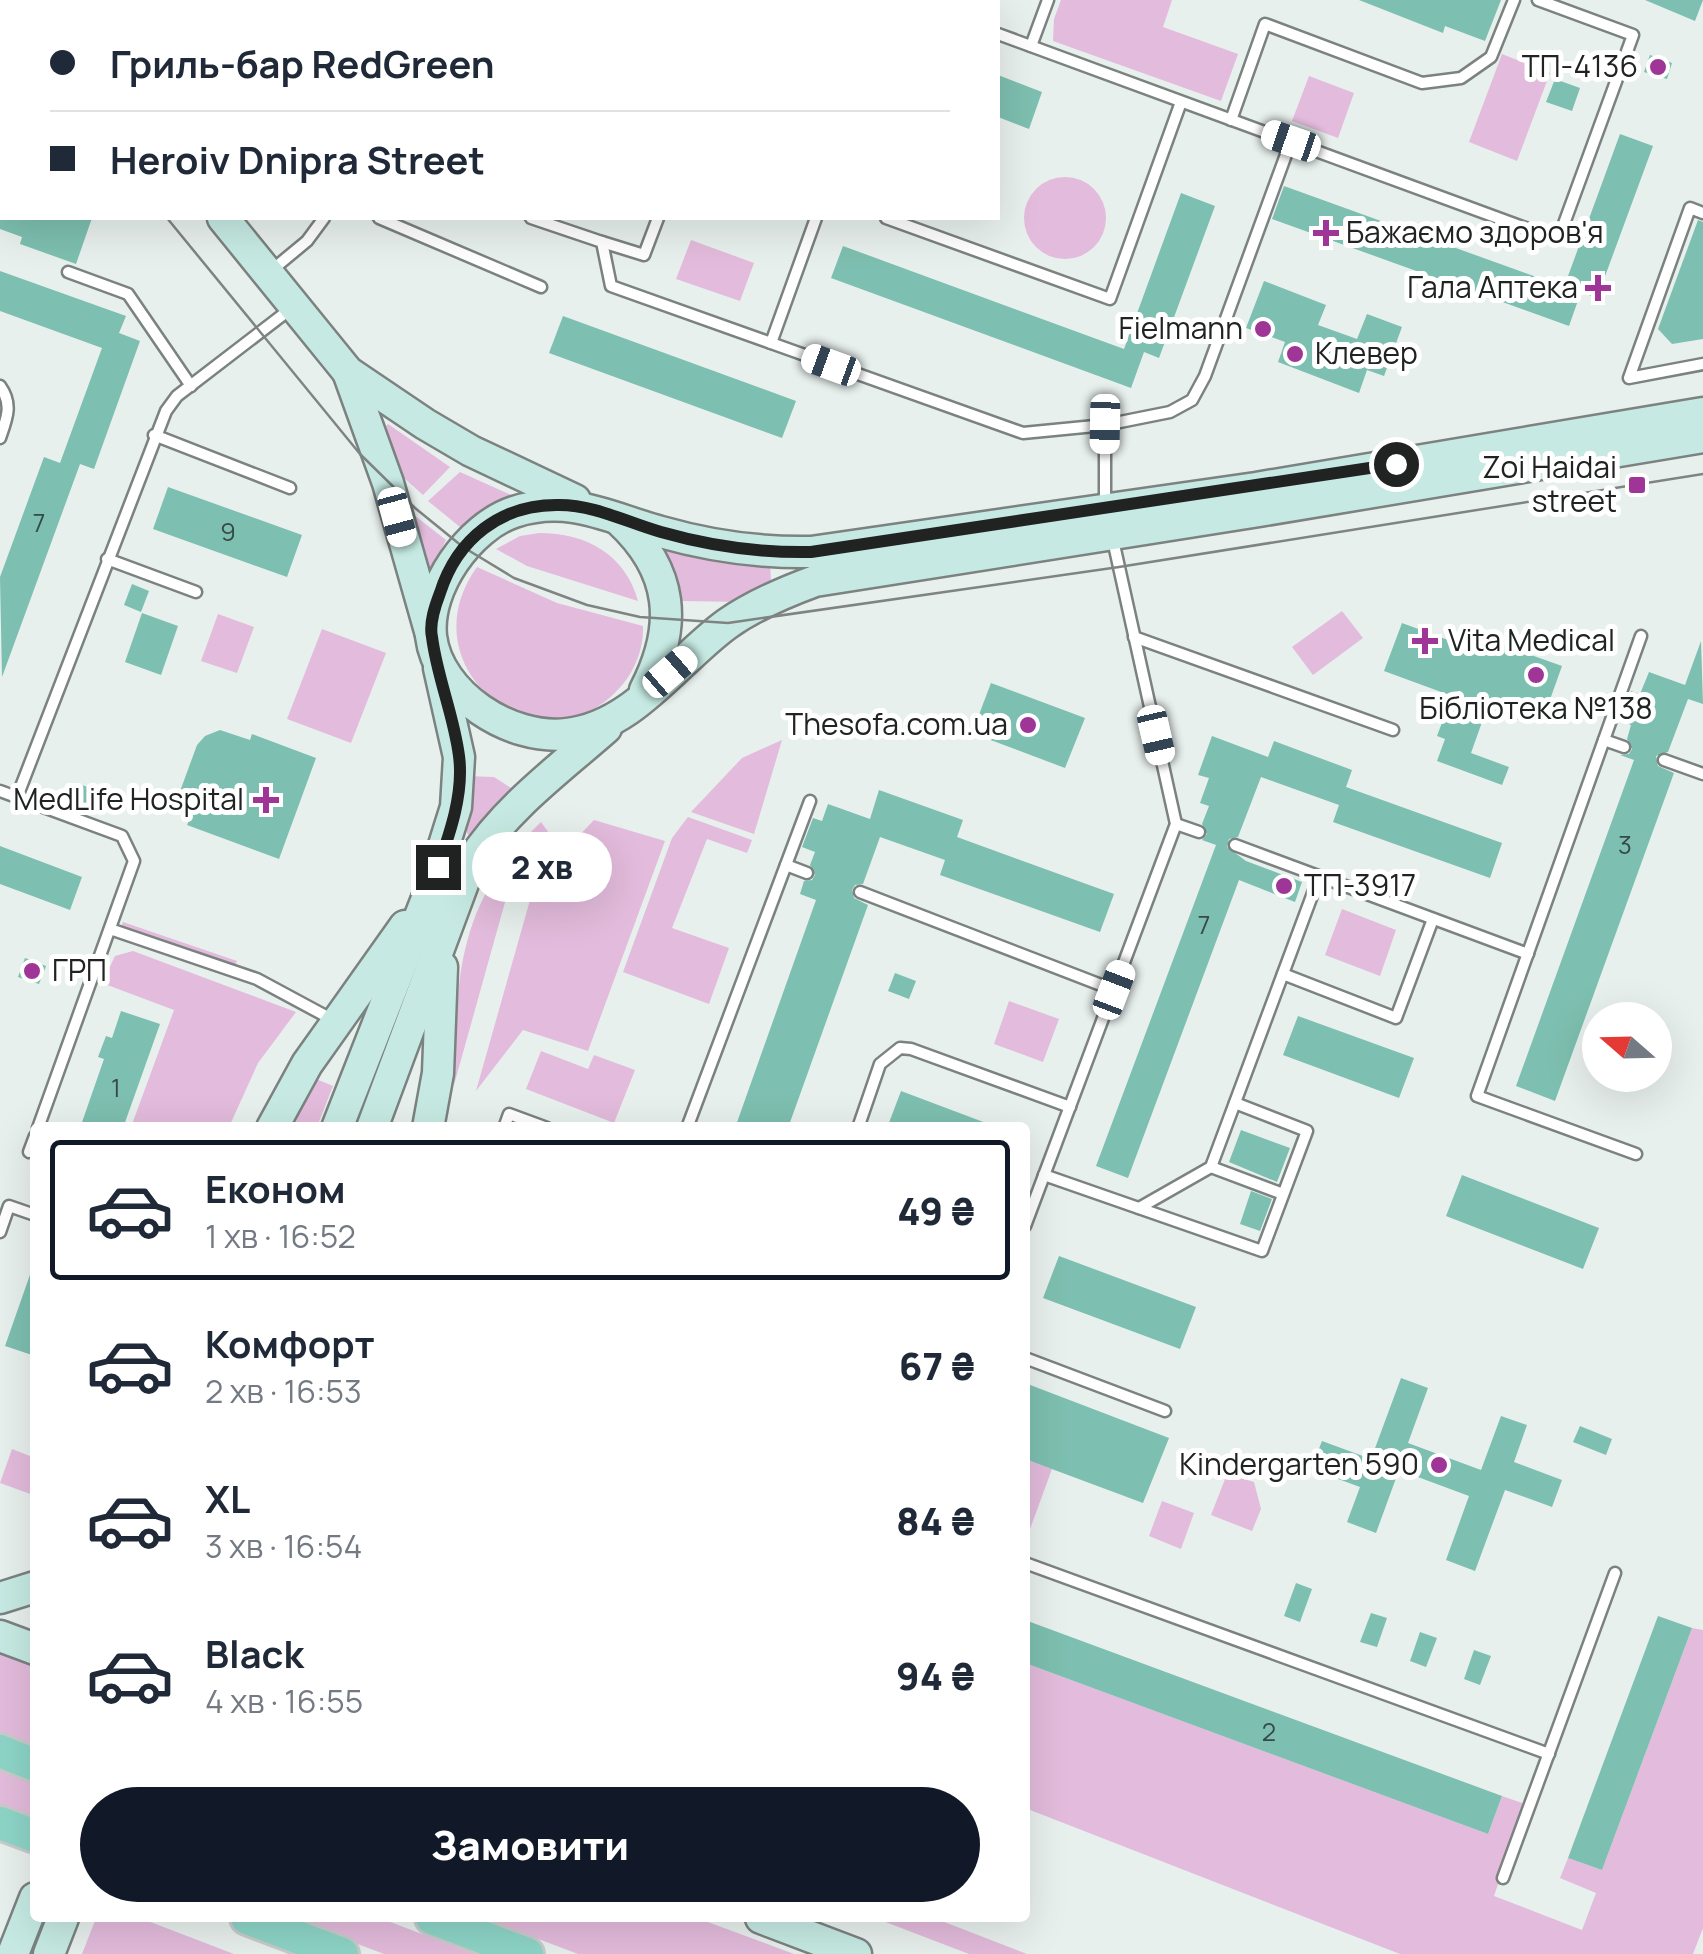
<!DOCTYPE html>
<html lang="uk">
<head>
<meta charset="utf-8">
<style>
	body { margin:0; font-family:Manrope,sans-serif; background:#f6f6f7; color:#1f2937; height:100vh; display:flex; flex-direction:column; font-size:38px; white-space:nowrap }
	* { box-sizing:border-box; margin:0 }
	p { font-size:32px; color:#747a83 }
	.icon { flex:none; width:55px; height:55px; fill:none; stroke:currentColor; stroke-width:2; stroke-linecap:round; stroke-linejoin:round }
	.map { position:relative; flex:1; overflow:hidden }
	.drawer { position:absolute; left:30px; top:1122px; width:1000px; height:800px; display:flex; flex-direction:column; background:#fff; border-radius:10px; box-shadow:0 10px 40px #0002 }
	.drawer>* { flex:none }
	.guide { position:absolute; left:0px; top:0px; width:1000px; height:220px; box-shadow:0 10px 40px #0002; display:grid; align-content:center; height:220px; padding:0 50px; background:#fff }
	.needle { width:65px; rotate:290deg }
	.controls { position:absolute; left:1582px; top:1002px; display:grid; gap:20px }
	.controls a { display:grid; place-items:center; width:90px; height:90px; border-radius:50%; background:#fff; box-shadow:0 10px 40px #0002; font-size:50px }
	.end { position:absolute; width:45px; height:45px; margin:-22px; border:12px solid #202322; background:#fff; box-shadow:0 0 0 5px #fff }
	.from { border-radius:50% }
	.bubble { position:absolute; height:70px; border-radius:35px; background:#fff; box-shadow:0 10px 40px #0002; font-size:32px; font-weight:800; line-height:70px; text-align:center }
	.car { position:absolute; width:30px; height:60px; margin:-30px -15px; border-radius:12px; box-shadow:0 0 8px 2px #0007; background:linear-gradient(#fff 24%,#345 0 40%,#fff 0 76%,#345 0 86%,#fff 0) }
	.guide b { display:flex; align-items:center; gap:35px; height:95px; font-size:38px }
	.guide b+b { border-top:2px solid #e0e1e3 }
	.guide i { width:25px; height:25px; background:#1f2937 }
	ul { padding:18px 0 0; list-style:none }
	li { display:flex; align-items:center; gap:30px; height:140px; margin:0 20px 15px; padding:0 30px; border:5px solid transparent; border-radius:10px }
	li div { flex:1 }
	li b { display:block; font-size:38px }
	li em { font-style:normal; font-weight:800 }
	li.current { border-color:#111827 }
	li>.icon { width:90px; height:90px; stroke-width:1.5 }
	.cta { display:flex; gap:20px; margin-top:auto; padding:20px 50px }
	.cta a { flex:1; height:115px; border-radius:60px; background:#111827; color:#fff; font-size:40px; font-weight:800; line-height:115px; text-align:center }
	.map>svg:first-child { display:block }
	.green { fill:#e3bbdc }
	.building { fill:#7dbfb0 }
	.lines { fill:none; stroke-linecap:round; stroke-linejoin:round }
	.lane-casing { stroke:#7b8280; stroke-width:15 }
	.secondary-casing { stroke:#7b8280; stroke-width:35 }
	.primary-casing { stroke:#c9caca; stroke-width:38 }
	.lane { stroke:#fff; stroke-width:10 }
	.secondary { stroke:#c6eae3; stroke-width:30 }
	.primary { stroke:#8dd4c7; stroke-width:32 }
	.tram { stroke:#7f8482; stroke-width:2.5 }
	.route { stroke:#202322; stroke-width:12 }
	.poi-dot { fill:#9f3596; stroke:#fff; stroke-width:4 }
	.labels { text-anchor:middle; stroke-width:10; stroke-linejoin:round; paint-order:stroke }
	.number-label { font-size:25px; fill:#374a46 }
	.poi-label { font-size:30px; fill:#202322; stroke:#fff; text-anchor:end }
</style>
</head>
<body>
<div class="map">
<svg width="1703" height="1954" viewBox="0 0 1703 1954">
	<rect width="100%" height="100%" fill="#e8f0ee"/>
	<!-- green -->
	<g class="green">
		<path d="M 1061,0 L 1172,0 L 1163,27 L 1238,54 L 1221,101 L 1053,41 L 1054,19 Z"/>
		<path d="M 1502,54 L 1550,73 L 1517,161 L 1469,142 Z"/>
		<path d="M 1309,76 L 1354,93 L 1338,138 L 1292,121 Z"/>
		<circle cx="1065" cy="218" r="41"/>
		<path d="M 691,240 L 754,263 L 740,301 L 676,279 Z"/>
		<path d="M 388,424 L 450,467 L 423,495 L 402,476 L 386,426 Z"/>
		<path d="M 460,472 L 511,495 L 511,498 L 488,508 L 460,527 L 428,501 Z"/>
		<path d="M 414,515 L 446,540 L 428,576 Z"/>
		<path d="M 539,533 C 586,533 625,554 638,601 L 527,566 L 496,549 L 520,536 Z"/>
		<path d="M 658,542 L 770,562 L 771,581 L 742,602 L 681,601 L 677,577 Z"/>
		<path d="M 477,567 L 557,603 L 643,626 C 644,646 636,668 623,684 C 546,778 403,670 477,567 Z"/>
		<path d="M 1342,611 L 1363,638 L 1313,675 L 1292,647 Z"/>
		<path d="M 218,614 L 254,627 L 237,673 L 201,661 Z"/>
		<path d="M 322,629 L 386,653 L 351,743 L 287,719 Z"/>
		<path d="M 782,740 L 754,834 L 691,812 L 742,758 Z"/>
		<path d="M 466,776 L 494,777 L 516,791 L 469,835 L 467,833 Z"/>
		<path d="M 688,817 L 752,840 L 747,853 L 707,839 L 672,928 L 729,948 L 709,1004 L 623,972 L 672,838 Z"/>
		<path d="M 594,820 L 665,841 L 588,1051 L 523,1030 L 476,1091 L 532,893 L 542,874 Z"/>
		<path d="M 541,822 L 549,833 L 524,859 L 507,895 L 454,1085 C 457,975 456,904 541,822 Z"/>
		<path d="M 1342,909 L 1396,930 L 1380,976 L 1325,955 Z"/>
		<path d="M 123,922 L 237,961 L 235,967 L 121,927 Z"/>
		<path d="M 133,951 L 296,1012 L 258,1063 L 229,1127 L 131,1127 L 174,1010 L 102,983 L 115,956 Z"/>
		<path d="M 1009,1001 L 1059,1019 L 1043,1062 L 994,1044 Z"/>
		<path d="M 541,1051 L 588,1069 L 594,1055 L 635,1070 L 614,1123 L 526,1089 Z"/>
		<path d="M 311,1077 L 333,1086 L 317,1127 L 284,1128 Z"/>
		<path d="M 12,1449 L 35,1458 L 33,1495 L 0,1483 Z"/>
		<path d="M 1025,1459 L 1052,1469 L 1030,1529 L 1025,1527 Z"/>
		<path d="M 1227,1474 L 1254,1482 L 1261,1509 L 1252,1531 L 1211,1515 Z"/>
		<path d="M 1162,1501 L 1194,1513 L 1181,1549 L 1149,1536 Z"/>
		<path d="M 1692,1628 L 1703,1630 L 1703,1928 L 1693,1954 L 1400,1954 L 1025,1808 L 1025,1663 L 1488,1834 L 1502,1796 L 1525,1804 L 1494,1896 L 1582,1930 L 1596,1893 L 1560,1878 L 1568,1858 L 1602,1870 Z"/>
		<path d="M 0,1645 L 35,1659 L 35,1746 L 0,1732 Z"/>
		<path d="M 0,1771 L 35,1784 L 35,1820 L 0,1806 Z"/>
		<path d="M 96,1918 L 140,1918 L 234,1954 L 82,1954 Z"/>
		<path d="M 289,1918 L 380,1918 L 474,1954 L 384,1954 Z"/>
		<path d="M 483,1918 L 697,1918 L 794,1954 L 578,1954 Z"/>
		<path d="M 875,1918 L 934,1918 L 1027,1954 L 969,1954 Z"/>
	</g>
	<!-- building -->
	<g class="building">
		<path d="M 1359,0 L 1501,0 L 1485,41 L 1445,26 L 1443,33 Z"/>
		<path d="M 1645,0 L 1703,0 L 1695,21 Z"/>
		<path d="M 1650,55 L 1672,63 L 1667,79 L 1644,72 Z"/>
		<path d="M 998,75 L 1042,92 L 1029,129 L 998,117 Z"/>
		<path d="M 1555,79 L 1580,88 L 1572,111 L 1546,102 Z"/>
		<path d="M 1620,134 L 1653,146 L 1597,298 L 1581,292 L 1569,326 L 1272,219 L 1284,186 L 1564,287 Z"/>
		<path d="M 1181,193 L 1215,206 L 1159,358 L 1144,352 L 1131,388 L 831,278 L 843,246 L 1124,349 Z"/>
		<path d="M 0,218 L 92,218 L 76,264 L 20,244 L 22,237 L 0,229 Z"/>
		<path d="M 1698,220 L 1703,222 L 1703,339 L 1672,344 L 1658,329 Z"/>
		<path d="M 0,271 L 126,316 L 119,333 L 140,341 L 94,469 L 80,464 L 2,677 L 0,577 L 44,457 L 60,463 L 102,348 L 0,311 Z"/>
		<path d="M 1264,281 L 1326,305 L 1318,325 L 1357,339 L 1367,314 L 1402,327 L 1384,376 L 1367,370 L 1359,393 L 1278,362 L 1285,342 L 1246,328 Z"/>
		<path d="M 563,316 L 796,401 L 782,438 L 549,353 Z"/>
		<path d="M 168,487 L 302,535 L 287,577 L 153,529 Z"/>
		<path d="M 132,584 L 149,591 L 141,612 L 124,605 Z"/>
		<path d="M 142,613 L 178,626 L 161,675 L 125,662 Z"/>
		<path d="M 1402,623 L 1459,644 L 1464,631 L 1562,666 L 1547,708 L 1531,703 L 1524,722 L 1487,708 L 1471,753 L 1509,767 L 1502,785 L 1437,761 L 1445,739 L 1437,736 L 1452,696 L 1384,671 Z"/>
		<path d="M 1701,641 L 1703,704 L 1688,699 L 1668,752 L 1656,756 L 1658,766 L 1674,773 L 1555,1101 L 1516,1086 L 1634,760 L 1620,755 L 1629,754 L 1632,749 L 1627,739 L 1631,725 L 1620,721 L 1631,691 L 1640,694 L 1649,672 L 1685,685 Z"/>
		<path d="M 991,683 L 1085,718 L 1065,768 L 972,733 Z"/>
		<path d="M 220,730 L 250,740 L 252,734 L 316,758 L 279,859 L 187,825 L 192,813 L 175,805 L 197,745 L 205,736 Z"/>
		<path d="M 1212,736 L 1268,757 L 1274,741 L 1352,770 L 1346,787 L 1502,843 L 1490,878 L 1333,822 L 1339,805 L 1261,777 L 1238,837 L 1229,839 L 1227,847 L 1246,861 L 1302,882 L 1295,902 L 1239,880 L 1128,1178 L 1096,1166 L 1216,845 L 1202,840 L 1207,834 L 1202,824 L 1209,806 L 1200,803 L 1209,778 L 1198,775 Z"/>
		<path d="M 82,785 L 111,796 L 104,813 L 76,803 Z"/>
		<path d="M 879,790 L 963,820 L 957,837 L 1114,894 L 1100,932 L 940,875 L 945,860 L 880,837 L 863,884 L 855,885 L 852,890 L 854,898 L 868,905 L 788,1128 L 735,1128 L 816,900 L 800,894 L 804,881 L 812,880 L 815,875 L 810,865 L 815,852 L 802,847 L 813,818 L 822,821 L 828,804 L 870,819 Z"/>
		<path d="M 0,846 L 82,877 L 70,910 L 0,884 Z"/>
		<path d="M 25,958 L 46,966 L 39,984 L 18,977 Z"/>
		<path d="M 895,973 L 916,981 L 909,999 L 888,991 Z"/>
		<path d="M 121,1011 L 160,1024 L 123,1128 L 80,1128 L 104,1059 L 98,1057 L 106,1036 L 112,1038 Z"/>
		<path d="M 1298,1016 L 1414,1058 L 1399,1098 L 1283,1055 Z"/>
		<path d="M 901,1091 L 994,1126 L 993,1128 L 887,1128 Z"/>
		<path d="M 1241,1130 L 1290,1148 L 1277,1182 L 1229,1162 Z"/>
		<path d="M 1462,1175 L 1599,1228 L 1583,1269 L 1446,1216 Z"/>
		<path d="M 1251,1191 L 1272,1199 L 1260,1231 L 1240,1224 Z"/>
		<path d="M 1059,1256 L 1196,1307 L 1180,1349 L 1043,1298 Z"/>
		<path d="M 32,1269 L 35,1269 L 35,1356 L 5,1346 Z"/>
		<path d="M 1401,1378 L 1428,1388 L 1408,1443 L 1481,1470 L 1501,1416 L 1527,1425 L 1514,1462 L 1562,1480 L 1552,1507 L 1505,1490 L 1475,1571 L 1446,1560 L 1469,1496 L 1399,1470 L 1376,1533 L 1347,1522 L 1360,1487 L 1311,1469 L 1322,1441 L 1371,1459 Z"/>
		<path d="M 1025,1383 L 1169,1438 L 1143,1503 L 1025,1459 Z"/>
		<path d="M 1580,1426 L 1612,1439 L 1606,1455 L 1573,1442 Z"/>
		<path d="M 1296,1583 L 1312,1589 L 1300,1622 L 1284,1616 Z"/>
		<path d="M 1371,1613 L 1387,1618 L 1377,1647 L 1360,1642 Z"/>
		<path d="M 1658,1616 L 1692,1628 L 1602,1870 L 1568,1858 Z"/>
		<path d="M 1025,1620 L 1502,1796 L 1488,1834 L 1025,1663 Z"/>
		<path d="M 1420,1632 L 1437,1638 L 1426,1667 L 1410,1661 Z"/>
		<path d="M 1474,1650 L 1491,1656 L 1480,1685 L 1464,1679 Z"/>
	</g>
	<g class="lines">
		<!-- lane casing -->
		<g class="lane-casing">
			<g id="lane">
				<path d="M 905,0 L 912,2"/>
				<path d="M 222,2 L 223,0"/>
				<path d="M 998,34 L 1558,240 L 1633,35 L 1538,0"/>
				<path d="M 1031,46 L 1048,0"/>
				<path d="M 1231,120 L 1265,24 L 1422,83 L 1461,78 L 1491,57 L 1514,0"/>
				<path d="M 1703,213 L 1690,208 L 1629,378 L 1703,364"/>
				<path d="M 379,218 L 541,287"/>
				<path d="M 531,218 L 602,242 L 611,286 L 771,343"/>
				<path d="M 816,218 L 771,343 L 1023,433 L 1105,425 L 1170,412 L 1192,400 L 1205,376 L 1291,141"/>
				<path d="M 886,218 L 1110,299 L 1181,102"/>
				<path d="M 602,242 L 644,255 L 658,218"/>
				<path d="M 272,270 L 307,241 L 324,218"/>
				<path d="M 68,272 L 128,294 L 191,386"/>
				<path d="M 0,386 C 13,404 7,418 0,438"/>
				<path d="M 1105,425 L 1105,509"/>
				<path d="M 154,435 L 290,488"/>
				<path d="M 107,559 L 196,592"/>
				<path d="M 1134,637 L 1393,730"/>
				<path d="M 1604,740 L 1624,747"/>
				<path d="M 1664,760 L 1703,774"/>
				<path d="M 0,791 L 122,836 L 134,861 L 38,1128"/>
				<path d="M 17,797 L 166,411 L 177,396 L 293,307"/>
				<path d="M 1176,824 L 1199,832"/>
				<path d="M 1235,845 L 1528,954"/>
				<path d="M 786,865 L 807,873"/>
				<path d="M 860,892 L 1114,990"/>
				<path d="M 110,929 L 257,979 L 335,1021"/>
				<path d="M 1283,974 L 1396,1018 L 1433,919"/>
				<path d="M 504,1128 L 509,1114 L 547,1128"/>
				<path d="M 687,1128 L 810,801"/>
				<path d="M 858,1128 L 880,1064 L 900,1048 L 911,1049 L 1070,1107"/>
				<path d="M 29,1152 L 35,1136"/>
				<path d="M 1636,1154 L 1477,1096 L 1641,636"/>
				<path d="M 1211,1167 L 1283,1194"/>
				<path d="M 1044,1175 L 1262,1251 L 1307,1131 L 1235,1103"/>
				<path d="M 1139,1208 L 1211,1167 L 1319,877"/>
				<path d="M 1025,1226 L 1176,824 L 1113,540"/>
				<path d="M 0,1232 L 9,1206 L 35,1215"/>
				<path d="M 1025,1358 L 1165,1411"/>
				<path d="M 1025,1563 L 1549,1754"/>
				<path d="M 1503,1878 L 1615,1573"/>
			</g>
		</g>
		<!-- secondary casing -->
		<g class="secondary-casing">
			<g id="secondary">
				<path d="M 51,0 L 53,2"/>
				<path d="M 223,218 L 348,372 L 425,424 L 471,451 L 575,500"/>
				<path d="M 348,372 L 388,483 L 430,631"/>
				<path d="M 1703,413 L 1256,488 L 811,552 C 760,553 710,546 661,532 C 609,518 570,494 514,512 C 469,527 426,588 431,636 C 438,695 511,741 567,734 C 633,727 676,661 727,624 C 754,605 785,592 815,581 L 1259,511 L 1703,437"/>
				<path d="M 619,520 C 674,571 678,626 645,690"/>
				<path d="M 272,1128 L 307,1064 L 405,926"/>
				<path d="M 337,1128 L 428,896 L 456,807 L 459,757 L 439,668"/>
				<path d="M 372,1128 L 471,862 C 506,808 557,771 606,728"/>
				<path d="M 428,1128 L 438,1073 L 442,967"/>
				<path d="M 0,1598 L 35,1587"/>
				<path d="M 0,1636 L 35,1649"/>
				<path d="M 761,1918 L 856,1954"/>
				<path d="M 13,1954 L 35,1898"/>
				<path d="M 49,1954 L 63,1918"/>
			</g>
		</g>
		<!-- primary casing -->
		<g class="primary-casing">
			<g id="primary">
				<path d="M 0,1751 L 35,1765"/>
				<path d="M 0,1823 L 35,1836"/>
				<path d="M 247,1918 L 342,1954"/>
				<path d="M 432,1918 L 527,1954"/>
			</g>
		</g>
		<!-- lane -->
		<use href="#lane" class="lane"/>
		<!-- secondary -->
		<use href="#secondary" class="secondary"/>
		<!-- primary -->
		<use href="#primary" class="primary"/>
		<!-- tram -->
		<g class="tram">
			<path d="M 0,11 L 2,14"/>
			<path d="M 167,218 L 360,454 L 415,508 L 463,547 L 514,578 L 587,605 L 640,617 L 728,623 L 1119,567 L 1703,474"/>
		</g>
	</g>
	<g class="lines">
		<!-- route -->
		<path class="route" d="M 438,867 C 450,833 464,793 459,756 C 454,716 437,677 432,637 C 429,623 435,606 440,593 C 457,539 501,504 559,505 C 595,505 626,522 661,532 C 710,546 760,553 811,552 L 1396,464"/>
	</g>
	<!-- markers -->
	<g class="poi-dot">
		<circle cx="1658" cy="67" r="10"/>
		<path d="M1321 218h10v10h10v10h-10v10h-10v-10h-10v-10h10z"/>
		<path d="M1593 273h10v10h10v10h-10v10h-10v-10h-10v-10h10z"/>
		<circle cx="1263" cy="329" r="10"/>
		<circle cx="1295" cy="354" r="10"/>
		<rect x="1627" y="475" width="20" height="20" rx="5"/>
		<path d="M1420 626h10v10h10v10h-10v10h-10v-10h-10v-10h10z"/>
		<circle cx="1536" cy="675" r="10"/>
		<circle cx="1028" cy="725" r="10"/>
		<path d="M261 785h10v10h10v10h-10v10h-10v-10h-10v-10h10z"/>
		<circle cx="1284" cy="886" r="10"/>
		<circle cx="32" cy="971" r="10"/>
		<circle cx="1439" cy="1465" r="10"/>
	</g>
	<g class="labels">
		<!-- number labels -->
		<g class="number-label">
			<text x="39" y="532">7</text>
			<text x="228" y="541">9</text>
			<text x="1625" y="854">3</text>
			<text x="1204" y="934">7</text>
			<text x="116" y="1097">1</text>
			<text x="1269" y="1741">2</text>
		</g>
		<!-- poi labels -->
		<g class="poi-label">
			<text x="1638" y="77">ТП-4136</text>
			<text x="1346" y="243" text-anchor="start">Бажаємо здоров'я</text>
			<text x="1578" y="298">Гала Аптека</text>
			<text x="1243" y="339">Fielmann</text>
			<text x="1315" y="364" text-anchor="start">Клевер</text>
			<text x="1617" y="478">Zoi Haidai<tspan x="1617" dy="34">street</tspan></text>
			<text x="1448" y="651" text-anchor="start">Vita Medical</text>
			<text x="1536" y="719" text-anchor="middle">Бібліотека №138</text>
			<text x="1008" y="735">Thesofa.com.ua</text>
			<text x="244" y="810">MedLife Hospital</text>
			<text x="1304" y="896" text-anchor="start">ТП-3917</text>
			<text x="52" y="981" text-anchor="start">ГРП</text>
			<text x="1419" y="1475">Kindergarten 590</text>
		</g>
	</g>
</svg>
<div class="controls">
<a><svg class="needle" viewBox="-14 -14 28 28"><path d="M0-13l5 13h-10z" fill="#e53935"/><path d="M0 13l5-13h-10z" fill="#747a83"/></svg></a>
</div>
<i class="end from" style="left:1396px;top:464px"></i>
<i class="end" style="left:438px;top:867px"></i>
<div class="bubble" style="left:472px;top:832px;width:140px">2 хв</div>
<i class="car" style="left:1291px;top:141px;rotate:289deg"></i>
<i class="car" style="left:831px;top:365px;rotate:290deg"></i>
<i class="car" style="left:1105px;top:424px;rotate:181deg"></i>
<i class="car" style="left:397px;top:517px;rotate:165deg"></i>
<i class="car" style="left:670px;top:672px;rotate:49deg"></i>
<i class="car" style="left:1156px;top:735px;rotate:167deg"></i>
<i class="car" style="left:1114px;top:990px;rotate:21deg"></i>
<div class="guide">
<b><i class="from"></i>Гриль-бар RedGreen</b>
<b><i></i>Heroiv Dnipra Street</b>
</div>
<section class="drawer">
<ul>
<li class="current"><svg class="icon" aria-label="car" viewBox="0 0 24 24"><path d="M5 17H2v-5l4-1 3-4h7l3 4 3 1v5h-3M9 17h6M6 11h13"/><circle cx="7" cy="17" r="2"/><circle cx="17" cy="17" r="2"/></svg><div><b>Економ</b><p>1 хв · 16:52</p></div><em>49 ₴</em></li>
<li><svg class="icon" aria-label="car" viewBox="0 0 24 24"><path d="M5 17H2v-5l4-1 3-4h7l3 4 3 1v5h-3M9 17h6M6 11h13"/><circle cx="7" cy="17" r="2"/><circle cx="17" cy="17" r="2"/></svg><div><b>Комфорт</b><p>2 хв · 16:53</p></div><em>67 ₴</em></li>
<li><svg class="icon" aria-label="car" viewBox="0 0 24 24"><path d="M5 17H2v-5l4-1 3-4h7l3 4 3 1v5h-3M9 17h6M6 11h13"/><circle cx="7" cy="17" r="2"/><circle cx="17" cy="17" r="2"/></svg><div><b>XL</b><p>3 хв · 16:54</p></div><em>84 ₴</em></li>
<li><svg class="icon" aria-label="car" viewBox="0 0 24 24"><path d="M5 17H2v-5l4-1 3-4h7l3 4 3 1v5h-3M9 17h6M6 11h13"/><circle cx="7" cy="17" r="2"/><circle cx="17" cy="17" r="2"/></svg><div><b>Black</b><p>4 хв · 16:55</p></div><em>94 ₴</em></li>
</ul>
<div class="cta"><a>Замовити</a></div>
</section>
</div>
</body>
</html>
